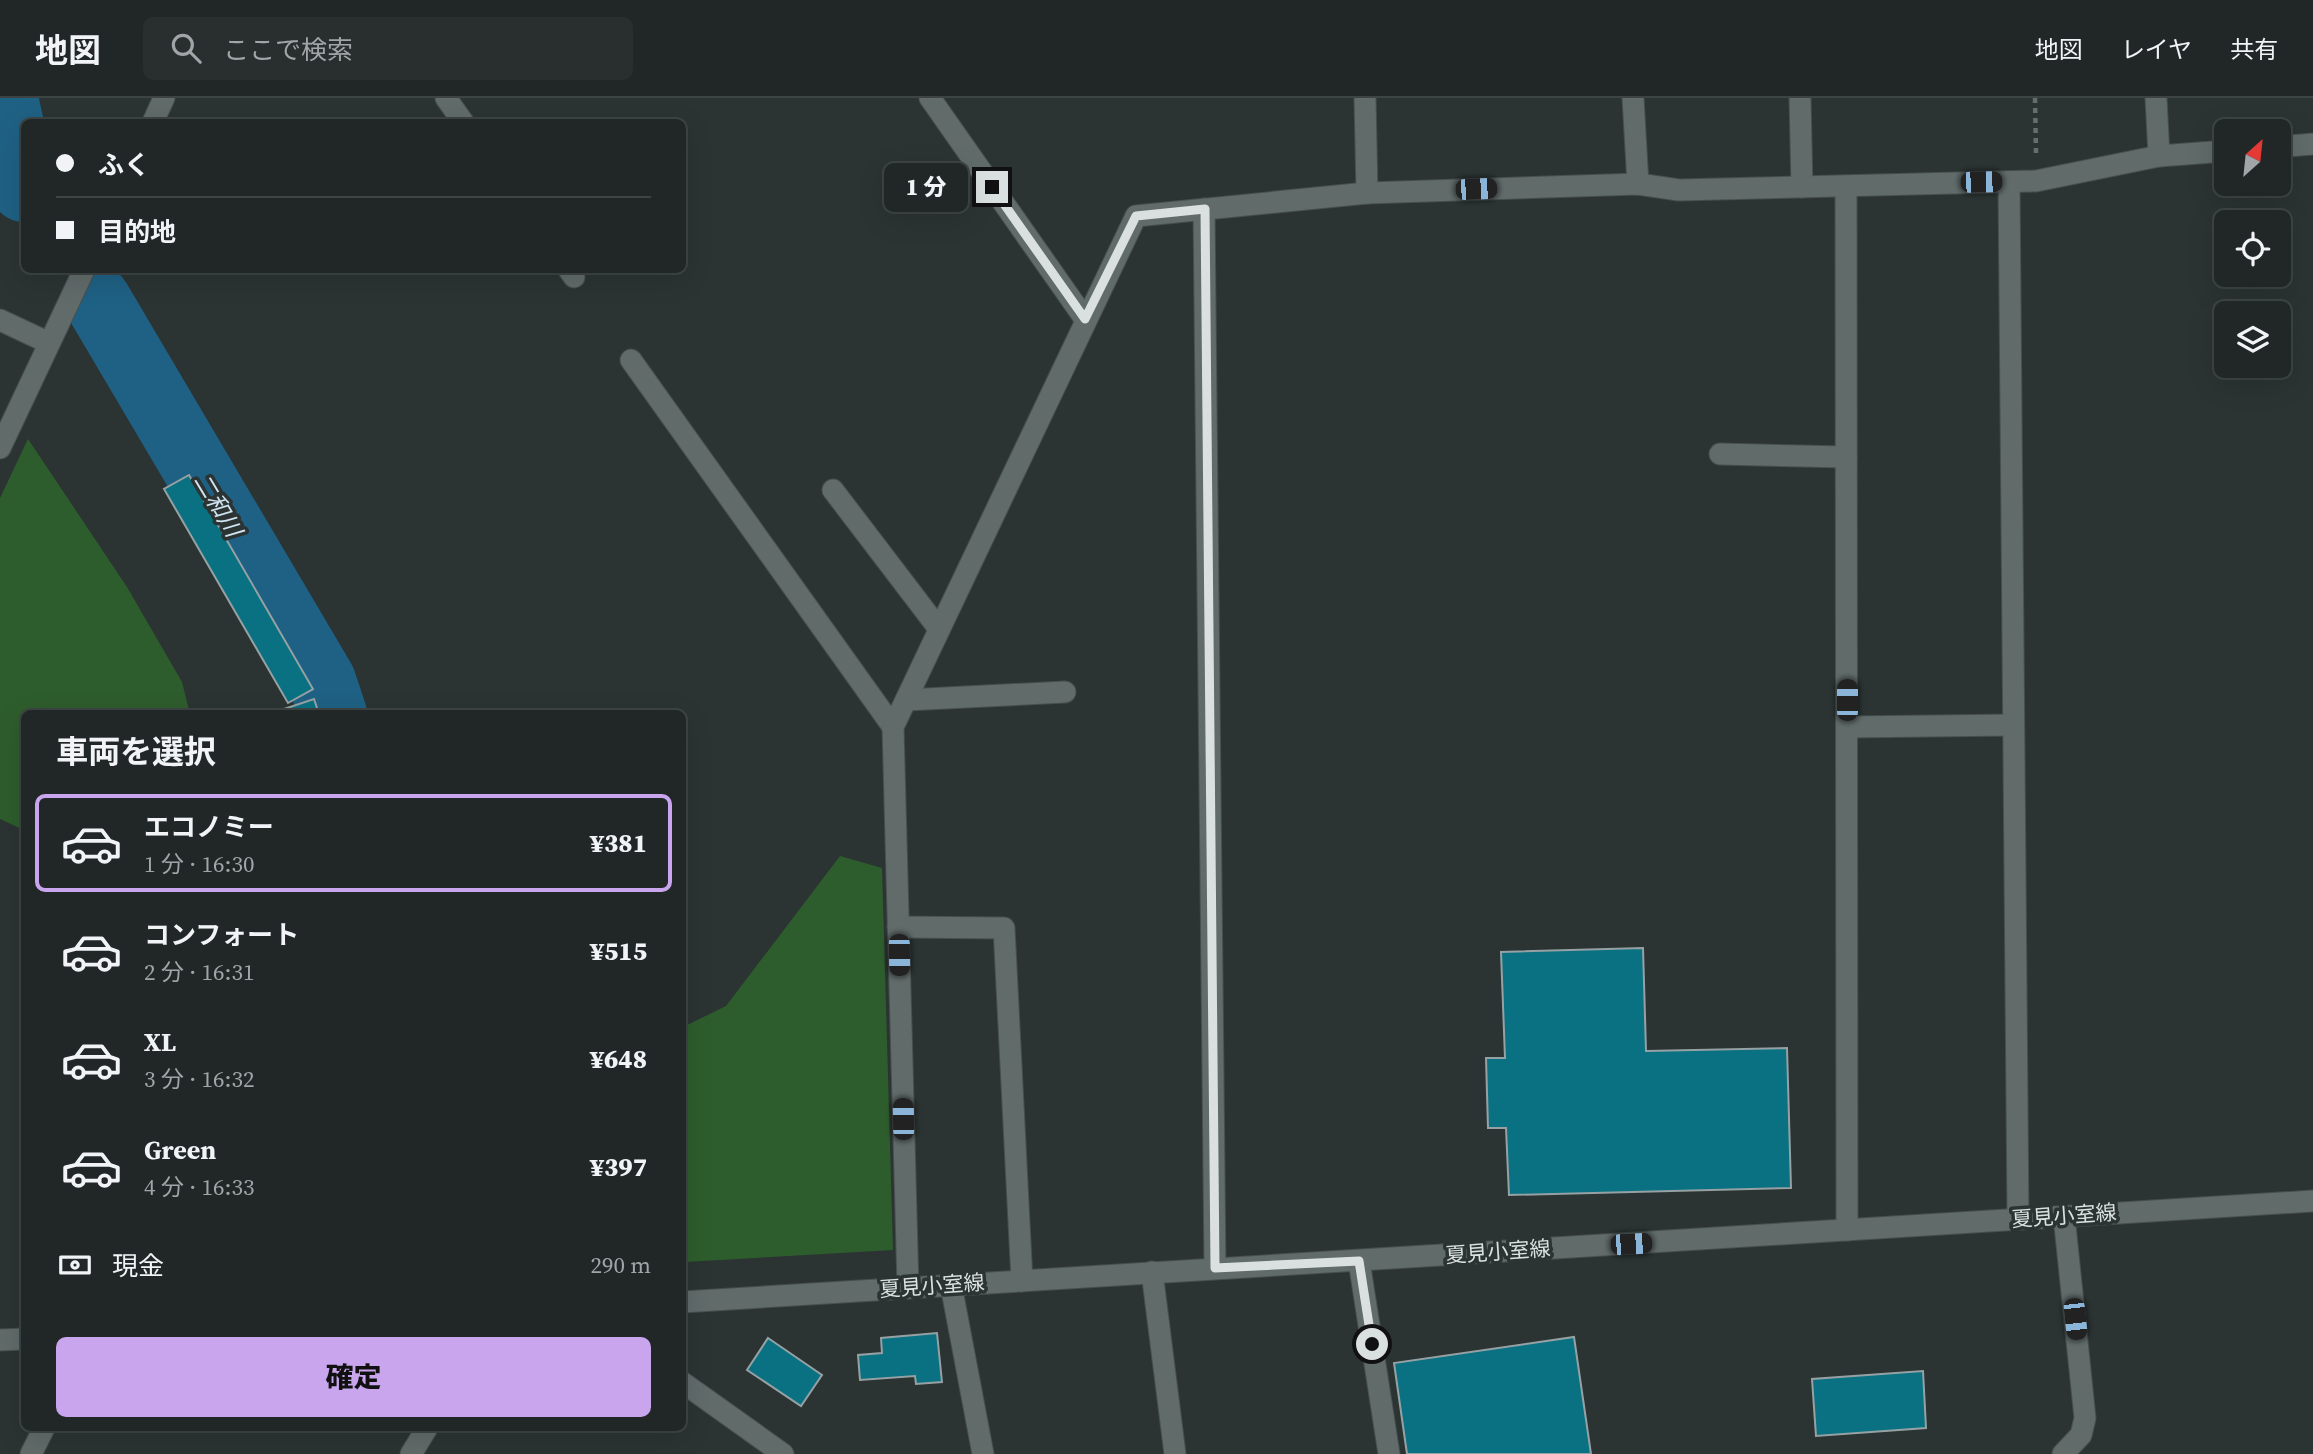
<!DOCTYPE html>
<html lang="ja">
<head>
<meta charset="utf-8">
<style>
	body { margin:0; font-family:"Source Serif 4","Noto Sans JP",serif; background:#282f2e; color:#f1f3f6; height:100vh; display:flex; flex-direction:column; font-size:26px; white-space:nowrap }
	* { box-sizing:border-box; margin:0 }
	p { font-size:23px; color:#a2a5a7 }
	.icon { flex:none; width:38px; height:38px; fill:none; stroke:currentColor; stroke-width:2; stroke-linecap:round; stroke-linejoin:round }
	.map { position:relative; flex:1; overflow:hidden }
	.drawer { position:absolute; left:21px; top:612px; width:665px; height:721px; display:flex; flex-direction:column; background:#202726; border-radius:10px; box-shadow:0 7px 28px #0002,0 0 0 2px #3d4443 }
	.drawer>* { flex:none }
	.hud { position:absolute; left:21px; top:21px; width:665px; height:154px; border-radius:10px; box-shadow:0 7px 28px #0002,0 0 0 2px #3d4443; display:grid; align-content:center; height:154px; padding:0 35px; background:#202726 }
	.needle { width:46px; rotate:27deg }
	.buttons { position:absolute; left:2214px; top:21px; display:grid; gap:14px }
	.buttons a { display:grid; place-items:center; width:77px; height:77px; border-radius:10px; background:#202726; box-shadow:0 7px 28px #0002,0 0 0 2px #3d4443; font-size:35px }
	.end { position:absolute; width:32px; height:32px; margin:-16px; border:9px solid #dae0df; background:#111; box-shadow:0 0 0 4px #111 }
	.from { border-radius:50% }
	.bubble { position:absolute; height:49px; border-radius:10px; background:#202726; box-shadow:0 7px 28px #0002,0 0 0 2px #3d4443; font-size:23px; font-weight:800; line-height:49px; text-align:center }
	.car { position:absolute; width:21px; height:42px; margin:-21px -10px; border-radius:9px; box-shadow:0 0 5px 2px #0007; background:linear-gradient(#222 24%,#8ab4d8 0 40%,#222 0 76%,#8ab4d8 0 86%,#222 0) }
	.hud b { display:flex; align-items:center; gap:24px; height:66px; font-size:26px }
	.hud b+b { border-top:2px solid #3d4443 }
	.hud i { width:18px; height:18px; background:#f1f3f6 }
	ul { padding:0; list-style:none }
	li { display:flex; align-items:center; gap:21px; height:98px; margin:0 14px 10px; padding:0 21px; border:4px solid transparent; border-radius:10px }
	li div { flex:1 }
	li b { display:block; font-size:26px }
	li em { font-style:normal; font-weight:800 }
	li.active { border-color:#c9a5ee }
	li>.icon { width:63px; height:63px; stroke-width:1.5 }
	h2 { padding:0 35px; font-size:32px; line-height:84px }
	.pay { display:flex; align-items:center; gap:18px; height:77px; padding:0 35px; font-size:26px }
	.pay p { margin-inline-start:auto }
	.primary-button { display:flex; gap:14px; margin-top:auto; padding:14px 35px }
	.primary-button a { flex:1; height:80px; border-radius:10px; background:#c9a5ee; color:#111; font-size:28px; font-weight:800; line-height:80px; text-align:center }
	header { display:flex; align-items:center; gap:42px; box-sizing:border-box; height:98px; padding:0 35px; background:#202726; border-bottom:2px solid #3d4443 }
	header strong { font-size:33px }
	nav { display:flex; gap:38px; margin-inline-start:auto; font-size:24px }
	.search { width:490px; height:63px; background:#282f2e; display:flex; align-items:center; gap:18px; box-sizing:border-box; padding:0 24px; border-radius:10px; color:#a2a5a7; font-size:26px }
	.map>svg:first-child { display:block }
	.green { fill:#2e5d2d }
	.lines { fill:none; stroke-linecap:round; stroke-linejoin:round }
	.river { stroke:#1f6184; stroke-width:68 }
	.building { fill:#097182; stroke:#96a1a4; stroke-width:2 }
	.lane-casing { stroke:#474f4e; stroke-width:23 }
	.street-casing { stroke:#474f4e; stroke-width:23 }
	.secondary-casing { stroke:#474f4e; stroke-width:23 }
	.path { stroke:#666e6d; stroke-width:4.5; stroke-dasharray:5 5; stroke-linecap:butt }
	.lane { stroke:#606b6a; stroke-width:21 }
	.street { stroke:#606b6a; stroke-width:21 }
	.secondary { stroke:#606b6a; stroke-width:21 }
	.route { stroke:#dae0df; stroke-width:9 }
	.labels { text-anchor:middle; stroke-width:7; stroke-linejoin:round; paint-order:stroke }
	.street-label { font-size:21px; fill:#dae0df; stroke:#2b3433 }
	.water-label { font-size:23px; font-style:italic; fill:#d0e4f1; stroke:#2b3433 }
</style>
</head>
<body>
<header>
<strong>地図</strong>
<div class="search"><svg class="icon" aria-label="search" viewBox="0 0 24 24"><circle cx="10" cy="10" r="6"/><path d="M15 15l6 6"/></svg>ここで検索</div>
<nav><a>地図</a><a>レイヤ</a><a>共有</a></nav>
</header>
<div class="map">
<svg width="2313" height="1356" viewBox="0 0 2313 1356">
	<rect width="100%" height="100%" fill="#2b3433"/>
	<!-- green -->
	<g class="green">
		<path d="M 28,341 L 127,489 L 182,584 L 190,616 L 24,616 L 24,732 L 0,721 L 0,400 Z"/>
		<path d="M 840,758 L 882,770 L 893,1152 L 685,1164 L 682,1158 L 683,929 L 726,908 Z"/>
	</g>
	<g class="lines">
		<!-- river -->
		<g class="river">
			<path d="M 4,0 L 24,90"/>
			<path d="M 97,202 L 322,583 L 333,616"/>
		</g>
	</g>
	<!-- building -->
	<g class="building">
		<path d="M 189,377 L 313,591 L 288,605 L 164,391 Z"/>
		<path d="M 314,601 L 319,616 L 269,616 Z"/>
		<path d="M 1643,850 L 1646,953 L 1787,950 L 1791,1090 L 1509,1097 L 1506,1030 L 1488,1030 L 1486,960 L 1505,960 L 1501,854 Z"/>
		<path d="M 937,1235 L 942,1284 L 916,1286 L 915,1278 L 860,1282 L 858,1257 L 882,1255 L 881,1240 Z"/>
		<path d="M 1574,1239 L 1591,1356 L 1407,1356 L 1394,1265 Z"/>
		<path d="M 768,1240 L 822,1277 L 801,1308 L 747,1272 Z"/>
		<path d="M 1923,1273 L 1926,1330 L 1816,1338 L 1812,1281 Z"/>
	</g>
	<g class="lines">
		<!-- lane casing -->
		<g class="lane-casing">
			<g id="lane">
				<path d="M 31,1356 L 44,1330"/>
				<path d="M 2063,1356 L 2081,1337 L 2085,1320 L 2064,1118"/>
			</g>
		</g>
		<!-- street casing -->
		<g class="street-casing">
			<g id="street">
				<path d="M 446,0 L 463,24"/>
				<path d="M 930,0 L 1085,221"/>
				<path d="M 1365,0 L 1367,95"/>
				<path d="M 1633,0 L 1638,86"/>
				<path d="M 1800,0 L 1802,89"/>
				<path d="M 2156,0 L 2159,58"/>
				<path d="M 2278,49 L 2313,46"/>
				<path d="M 2009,84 L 2018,1121"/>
				<path d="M 1846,88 L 1847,1132"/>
				<path d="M 1204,111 L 1215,1170"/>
				<path d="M 569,172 L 574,179"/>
				<path d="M 0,222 L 49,245"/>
				<path d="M 631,262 L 893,629"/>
				<path d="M 1720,356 L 1846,359"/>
				<path d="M 833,392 L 939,531"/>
				<path d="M 906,602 L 1065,594"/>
				<path d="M 1847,629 L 2013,627"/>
				<path d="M 898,829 L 1004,830 L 1022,1183"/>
				<path d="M 1359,1163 L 1389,1356"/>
				<path d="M 1152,1174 L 1175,1356"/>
				<path d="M 951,1187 L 983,1356"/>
				<path d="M 908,1190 L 893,629 L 1136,118 L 1367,95 L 1638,86 L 1679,92 L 2036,83 L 2159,58 L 2226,53"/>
				<path d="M 682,1284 L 783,1356"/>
			</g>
		</g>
		<!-- secondary casing -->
		<g class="secondary-casing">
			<g id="secondary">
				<path d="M 153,24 L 164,0"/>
				<path d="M 0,350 L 84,172"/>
				<path d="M 682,1204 L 2313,1103"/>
				<path d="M 0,1242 L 24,1241"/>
				<path d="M 411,1356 L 427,1330"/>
			</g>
		</g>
		<!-- path -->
		<path class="path" d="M 2035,0 L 2036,55"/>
		<!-- lane -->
		<use href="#lane" class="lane"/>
		<!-- street -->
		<use href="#street" class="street"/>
		<!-- secondary -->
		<use href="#secondary" class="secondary"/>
	</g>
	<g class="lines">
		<!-- route -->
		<path class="route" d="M 992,89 L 1085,221 L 1136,118 L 1205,111 L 1215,1170 L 1359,1163 L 1372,1246"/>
	</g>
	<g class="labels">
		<!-- street labels -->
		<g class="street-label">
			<text transform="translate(2064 1118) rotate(-4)" y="7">夏見小室線</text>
			<text transform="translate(1498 1154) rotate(-4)" y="7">夏見小室線</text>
			<text transform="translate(932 1188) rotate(-4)" y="7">夏見小室線</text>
		</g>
		<!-- water labels -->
		<g class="water-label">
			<text transform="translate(218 407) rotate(59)" y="8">二和川</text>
		</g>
	</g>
</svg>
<div class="buttons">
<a><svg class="needle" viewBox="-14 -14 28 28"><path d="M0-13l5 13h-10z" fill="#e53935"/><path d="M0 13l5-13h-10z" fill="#a2a5a7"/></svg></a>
<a><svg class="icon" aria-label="locate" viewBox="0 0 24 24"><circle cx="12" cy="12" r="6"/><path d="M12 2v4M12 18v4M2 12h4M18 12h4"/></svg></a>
<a><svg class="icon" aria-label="layers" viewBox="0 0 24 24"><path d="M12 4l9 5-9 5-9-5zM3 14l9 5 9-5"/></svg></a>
</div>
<i class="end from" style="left:1372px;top:1246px"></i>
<i class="end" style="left:992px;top:89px"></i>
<div class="bubble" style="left:884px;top:65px;width:84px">1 分</div>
<i class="car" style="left:1981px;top:84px;rotate:89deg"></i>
<i class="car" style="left:1476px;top:91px;rotate:88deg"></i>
<i class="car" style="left:1847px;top:602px;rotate:0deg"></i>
<i class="car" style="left:899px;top:857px;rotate:179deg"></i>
<i class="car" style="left:903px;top:1021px;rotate:359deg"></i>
<i class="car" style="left:1631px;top:1146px;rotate:87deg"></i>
<i class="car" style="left:2075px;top:1221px;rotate:174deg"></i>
<div class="hud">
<b><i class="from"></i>ふく</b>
<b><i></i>目的地</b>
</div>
<section class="drawer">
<h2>車両を選択</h2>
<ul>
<li class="active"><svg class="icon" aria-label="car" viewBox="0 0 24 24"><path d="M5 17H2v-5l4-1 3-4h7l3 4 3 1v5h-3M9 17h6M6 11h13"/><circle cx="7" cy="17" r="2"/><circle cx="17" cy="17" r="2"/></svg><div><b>エコノミー</b><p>1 分 · 16:30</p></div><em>¥381</em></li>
<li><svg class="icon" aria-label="car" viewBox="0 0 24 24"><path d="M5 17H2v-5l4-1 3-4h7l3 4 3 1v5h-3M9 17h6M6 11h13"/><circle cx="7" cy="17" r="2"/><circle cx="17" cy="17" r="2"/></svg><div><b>コンフォート</b><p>2 分 · 16:31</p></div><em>¥515</em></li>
<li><svg class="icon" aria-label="car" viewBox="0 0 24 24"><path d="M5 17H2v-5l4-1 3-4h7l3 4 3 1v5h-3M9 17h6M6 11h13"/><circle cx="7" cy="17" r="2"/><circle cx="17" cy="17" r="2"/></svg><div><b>XL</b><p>3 分 · 16:32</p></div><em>¥648</em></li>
<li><svg class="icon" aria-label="car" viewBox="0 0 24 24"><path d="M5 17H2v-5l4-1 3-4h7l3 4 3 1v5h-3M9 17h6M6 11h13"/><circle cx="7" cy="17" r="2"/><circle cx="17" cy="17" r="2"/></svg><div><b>Green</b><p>4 分 · 16:33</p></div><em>¥397</em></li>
</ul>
<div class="pay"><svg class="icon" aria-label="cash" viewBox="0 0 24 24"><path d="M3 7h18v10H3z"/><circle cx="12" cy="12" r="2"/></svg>現金<p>290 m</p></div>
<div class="primary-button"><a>確定</a></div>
</section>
</div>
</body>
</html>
